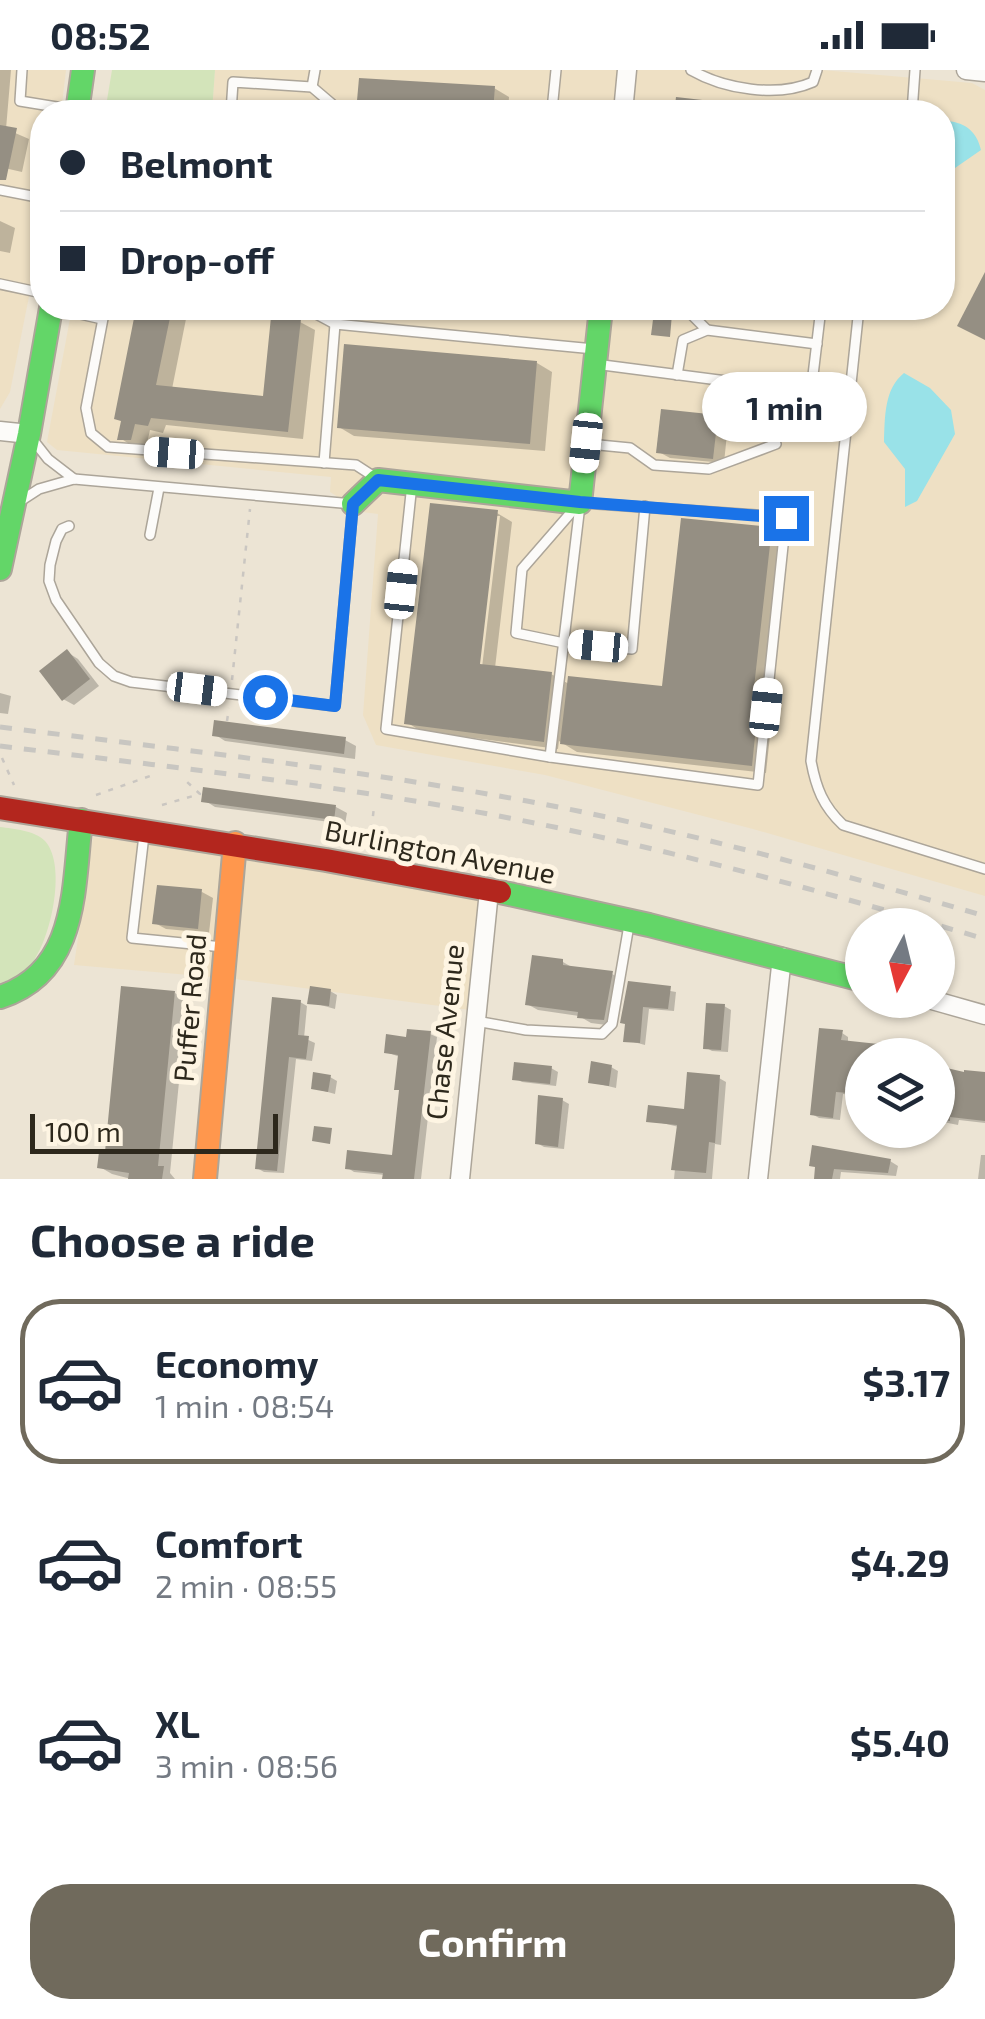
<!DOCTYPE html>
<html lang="en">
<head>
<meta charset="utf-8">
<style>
	body { margin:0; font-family:"Exo 2",sans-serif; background:#f2f2f3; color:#1f2937; height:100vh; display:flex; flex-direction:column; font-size:38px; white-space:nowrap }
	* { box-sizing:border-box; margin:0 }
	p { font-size:32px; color:#747a83 }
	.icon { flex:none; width:55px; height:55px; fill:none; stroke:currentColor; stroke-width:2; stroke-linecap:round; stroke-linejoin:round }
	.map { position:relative; height:1109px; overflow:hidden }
	.sheet { display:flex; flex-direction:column; background:#fff; flex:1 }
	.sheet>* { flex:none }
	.banner { position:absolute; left:30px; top:30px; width:925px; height:220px; border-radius:40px; box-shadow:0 2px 8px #0004; display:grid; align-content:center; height:220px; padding:0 30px; background:#fff }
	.needle { width:65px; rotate:187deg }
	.fabs { position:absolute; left:845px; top:838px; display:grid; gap:20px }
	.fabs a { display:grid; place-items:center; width:110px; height:110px; border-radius:50%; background:#fff; box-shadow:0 2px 8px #0004; font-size:50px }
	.scale { position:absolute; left:30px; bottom:25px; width:248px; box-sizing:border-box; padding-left:10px; border:5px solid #2d281c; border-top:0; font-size:28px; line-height:35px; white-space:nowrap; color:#2d281c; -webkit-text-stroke:8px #fef5e3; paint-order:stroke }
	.end { position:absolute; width:45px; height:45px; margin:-22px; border:12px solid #1a73e8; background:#fff; box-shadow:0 0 0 5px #fff }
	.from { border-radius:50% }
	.bubble { position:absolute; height:70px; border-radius:35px; background:#fff; box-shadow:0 2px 8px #0004; font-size:32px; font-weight:700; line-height:70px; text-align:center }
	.car { position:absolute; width:30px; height:60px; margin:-30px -15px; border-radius:12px; box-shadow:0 0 8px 2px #0007; background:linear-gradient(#fff 24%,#345 0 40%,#fff 0 76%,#345 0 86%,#fff 0) }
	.banner b { display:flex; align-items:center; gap:35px; height:95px; font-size:38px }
	.banner b+b { border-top:2px solid #e0e1e3 }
	.banner i { width:25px; height:25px; background:#1f2937 }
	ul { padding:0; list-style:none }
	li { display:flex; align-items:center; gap:30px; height:165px; margin:0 20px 15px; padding:0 10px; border:5px solid transparent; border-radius:40px }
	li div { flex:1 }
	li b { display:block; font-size:38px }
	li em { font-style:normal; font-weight:700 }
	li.selected { border-color:#706a5c }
	li>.icon { width:90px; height:90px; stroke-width:1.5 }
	h2 { padding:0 30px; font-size:45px; line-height:120px }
	.action { display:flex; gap:20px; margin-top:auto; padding:20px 30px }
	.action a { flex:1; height:115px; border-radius:40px; background:#706a5c; color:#fff; font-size:40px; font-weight:700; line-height:115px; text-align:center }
	.status { display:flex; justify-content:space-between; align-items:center; height:70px; padding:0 50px; background:#fff; direction:ltr }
	.status svg { height:28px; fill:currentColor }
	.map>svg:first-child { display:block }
	.built { fill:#eee0c4 }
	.green { fill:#d3e4ba }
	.water { fill:#99e2e8 }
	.shadow { fill:#0003; fill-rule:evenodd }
	.building { fill:#958f83 }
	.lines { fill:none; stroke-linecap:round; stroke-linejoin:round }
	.lane-casing { stroke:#aca599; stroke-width:12 }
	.street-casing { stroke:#aca599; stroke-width:21 }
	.fast-casing { stroke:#aca599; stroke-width:26 }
	.slow-casing { stroke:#aca599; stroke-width:26 }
	.jam-casing { stroke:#aca599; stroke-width:26 }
	.path { stroke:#cac6c1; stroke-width:2.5; stroke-dasharray:5 8; stroke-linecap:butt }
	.lane { stroke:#fcfbf9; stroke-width:9 }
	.street { stroke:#fcfbf9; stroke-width:18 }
	.fast { stroke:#63d668; stroke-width:22 }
	.slow { stroke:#ff974d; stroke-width:22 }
	.jam { stroke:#b3261e; stroke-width:22 }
	.rail { stroke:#c8c6c1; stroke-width:5; stroke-dasharray:12 12; stroke-linecap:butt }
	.route { stroke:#1a73e8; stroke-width:12 }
	.labels { text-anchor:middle; stroke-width:10; stroke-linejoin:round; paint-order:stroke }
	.street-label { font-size:28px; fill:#2d281c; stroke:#fef5e3 }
</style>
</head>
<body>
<div class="status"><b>08:52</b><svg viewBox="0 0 49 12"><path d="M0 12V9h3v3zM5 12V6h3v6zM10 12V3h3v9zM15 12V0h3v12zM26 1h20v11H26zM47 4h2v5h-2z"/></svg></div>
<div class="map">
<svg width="985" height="1109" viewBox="0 0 985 1109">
	<rect width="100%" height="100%" fill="#ece4d4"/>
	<!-- built -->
	<g class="built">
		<path d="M 0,0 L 66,0 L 61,42 L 42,42 L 42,161 L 10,322 L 0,339 Z"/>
		<path d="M 215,0 L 822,0 L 972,13 L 985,20 L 985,826 L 753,759 L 545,705 L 376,675 L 363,645 L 378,444 L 362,442 L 330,422 L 331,407 L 57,380 L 47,372 L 72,238 L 942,238 L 942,42 L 212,42 Z"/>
		<path d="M 93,767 L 259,789 L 481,830 L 470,940 L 235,909 L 74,895 Z"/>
	</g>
	<!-- green -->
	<g class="green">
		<path d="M 112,0 L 215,0 L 212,42 L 105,42 Z"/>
		<path d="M 0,757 C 14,759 34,760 45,771 C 68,796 50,876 28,898 C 20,906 10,910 0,913 Z"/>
	</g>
	<!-- water -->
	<g class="water">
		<path d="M 948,51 C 966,53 977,62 981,80 L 955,98 L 943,120 L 943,64 Z"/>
		<path d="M 904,303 L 930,318 L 951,340 L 955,364 L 917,431 L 905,437 L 905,399 L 884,372 C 885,347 884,319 904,303 Z"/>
	</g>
	<!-- shadow -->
	<g class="shadow">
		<path d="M 0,0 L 11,0 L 6,59 L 29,69 L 22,102 L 0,97 Z"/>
		<path d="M 361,10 L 494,18 L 509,27 L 508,42 L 358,42 Z"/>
		<path d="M 678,29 L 794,42 L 676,42 Z"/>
		<path d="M 0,151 L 15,158 L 10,183 L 0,181 Z"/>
		<path d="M 139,238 L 171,240 L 186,249 L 172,319 L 265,329 L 300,252 L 315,260 L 303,369 L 166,355 L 163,363 L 150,360 L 146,378 L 134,377 L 120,368 L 124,352 L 117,348 Z"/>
		<path d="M 537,293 L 552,302 L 545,381 L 354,366 L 339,357 Z"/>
		<path d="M 717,347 L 728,354 L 724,393 L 670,388 L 659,382 Z"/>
		<path d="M 432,435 L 497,443 L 512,452 L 495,598 L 551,604 L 569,614 L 570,609 L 664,619 L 683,451 L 771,460 L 786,469 L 767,634 L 773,638 L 766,703 L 577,682 L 559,671 L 558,679 L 421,661 L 406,652 ZM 495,446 L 500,446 L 481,606 L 476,606 Z"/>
		<path d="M 67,582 L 78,589 L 99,616 L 74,635 L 63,629 Z"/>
		<path d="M 0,623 L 11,626 L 8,644 L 0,643 Z"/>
		<path d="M 214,664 L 345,670 L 356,676 L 355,689 L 225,671 Z"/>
		<path d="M 204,730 L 336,737 L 347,743 L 345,754 L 215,737 Z"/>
		<path d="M 202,822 L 213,828 L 209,863 L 166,859 L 155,853 Z"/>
		<path d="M 563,892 L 575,899 L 612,904 L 623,910 L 614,956 L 591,953 L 579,946 L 538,940 L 527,934 Z"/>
		<path d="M 630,914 L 676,922 L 674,941 L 649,939 L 645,975 L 626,970 Z"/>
		<path d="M 330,921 L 337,925 L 335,939 L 310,932 Z"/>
		<path d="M 175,923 L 187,931 L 170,1103 L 175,1109 L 131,1109 L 112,1104 L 100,1097 Z"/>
		<path d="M 300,932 L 307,936 L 304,968 L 315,973 L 312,991 L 296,989 L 284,1103 L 264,1102 L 257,1098 Z"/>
		<path d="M 724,936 L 731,940 L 728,982 L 712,981 L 705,977 Z"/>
		<path d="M 842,963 L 848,967 L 848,973 L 886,985 L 862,985 L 862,1026 L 843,1024 L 840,1050 L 819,1048 L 812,1044 Z"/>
		<path d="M 430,964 L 437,967 L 421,1109 L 385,1109 L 385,1105 L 354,1102 L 348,1098 L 394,1087 L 401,1021 L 400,987 L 386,982 L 408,970 Z"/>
		<path d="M 611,997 L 618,1001 L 616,1018 L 591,1012 Z"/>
		<path d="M 551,998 L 558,1002 L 556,1016 L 522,1012 L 515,1008 Z"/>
		<path d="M 938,999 L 966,1005 L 985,1005 L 985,1053 L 959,1050 L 958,1055 L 938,1051 Z"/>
		<path d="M 330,1007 L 337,1011 L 335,1024 L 313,1018 Z"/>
		<path d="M 719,1008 L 726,1012 L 721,1075 L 715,1074 L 712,1109 L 674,1109 L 679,1057 L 649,1050 L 686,1041 Z"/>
		<path d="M 562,1030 L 569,1034 L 564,1079 L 544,1077 L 537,1073 Z"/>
		<path d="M 981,1085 L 985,1085 L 985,1109 L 978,1109 Z"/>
		<path d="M 890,1091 L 898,1096 L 896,1106 L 841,1102 L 840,1109 L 816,1109 L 817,1098 Z"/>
	</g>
	<!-- building -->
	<g class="building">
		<path d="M 359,8 L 495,16 L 493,42 L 356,42 Z"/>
		<path d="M 676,27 L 738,34 L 738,42 L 674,42 Z"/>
		<path d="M 0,55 L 17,58 L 6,110 L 0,110 Z"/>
		<path d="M 985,202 L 985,270 L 957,256 Z"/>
		<path d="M 136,238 L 172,238 L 156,315 L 263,326 L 271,247 L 301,249 L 288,362 L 151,348 L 148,356 L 135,354 L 131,370 L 117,370 L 121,351 L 114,349 Z"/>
		<path d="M 654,242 L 672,244 L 670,267 L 651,265 Z"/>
		<path d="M 344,274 L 537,291 L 530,374 L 337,358 Z"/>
		<path d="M 661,339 L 718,345 L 713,389 L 656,383 Z"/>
		<path d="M 430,433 L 498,440 L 480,594 L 552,602 L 544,672 L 404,654 Z"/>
		<path d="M 681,448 L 772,457 L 753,626 L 759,627 L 752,696 L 560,674 L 568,606 L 662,616 Z"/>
		<path d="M 67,579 L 90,609 L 62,631 L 39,601 Z"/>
		<path d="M 214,650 L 346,667 L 344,684 L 212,666 Z"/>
		<path d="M 203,717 L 336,735 L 334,750 L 201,732 Z"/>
		<path d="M 157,815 L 202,819 L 198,859 L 152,854 Z"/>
		<path d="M 532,885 L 563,889 L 563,895 L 613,901 L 604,950 L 577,948 L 578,942 L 525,935 Z"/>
		<path d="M 628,911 L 671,916 L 668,939 L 643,937 L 640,973 L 623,972 L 625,954 L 620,953 Z"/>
		<path d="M 121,916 L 175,921 L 158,1096 L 164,1096 L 162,1109 L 128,1109 L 129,1103 L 97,1098 L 99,1082 L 105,1082 Z"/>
		<path d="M 310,916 L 331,919 L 329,936 L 307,934 Z"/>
		<path d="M 272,927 L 301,930 L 298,965 L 309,966 L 306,989 L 289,987 L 277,1101 L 255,1099 Z"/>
		<path d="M 706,933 L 725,934 L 721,980 L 703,979 Z"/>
		<path d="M 819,958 L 843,960 L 841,970 L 897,976 L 897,985 L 862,985 L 862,1024 L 836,1022 L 833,1048 L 810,1045 Z"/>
		<path d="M 407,959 L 431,961 L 414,1109 L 382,1109 L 383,1103 L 345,1099 L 347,1080 L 392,1085 L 399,1020 L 394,1020 L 398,985 L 384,983 L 386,964 L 406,967 Z"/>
		<path d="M 591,991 L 612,995 L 609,1016 L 588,1013 Z"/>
		<path d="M 514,992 L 552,996 L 550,1014 L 512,1010 Z"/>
		<path d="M 938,996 L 964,1002 L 964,1000 L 985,1002 L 985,1051 L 950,1047 L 950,1051 L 938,1050 Z"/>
		<path d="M 313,1002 L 331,1005 L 328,1022 L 311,1019 Z"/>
		<path d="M 687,1002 L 720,1005 L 715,1073 L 709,1072 L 706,1103 L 671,1100 L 677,1055 L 646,1052 L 648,1035 L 684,1039 Z"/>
		<path d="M 538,1025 L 563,1028 L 558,1077 L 535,1074 Z"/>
		<path d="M 314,1056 L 332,1058 L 330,1074 L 312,1071 Z"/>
		<path d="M 812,1075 L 891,1089 L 888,1103 L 834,1099 L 832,1109 L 814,1109 L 815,1097 L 809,1096 Z"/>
	</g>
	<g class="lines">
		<!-- lane casing -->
		<g class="lane-casing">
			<g id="lane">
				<path d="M 22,0 L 20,31 L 75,40"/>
				<path d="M 691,0 C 724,19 777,28 813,12 L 817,0"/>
				<path d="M 312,17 L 315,0"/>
				<path d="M 553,30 L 556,0"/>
				<path d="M 231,42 L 233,12 L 312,17 L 332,34 L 331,42"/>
				<path d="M 912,42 L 915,0"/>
				<path d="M 0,120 L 42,128"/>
				<path d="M 0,214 L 42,223"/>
				<path d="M 54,238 L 102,249"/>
				<path d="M 105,238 L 86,338 L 91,363 L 108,377 L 356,395 L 376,408"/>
				<path d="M 287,238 L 307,239 L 335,254 L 594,279"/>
				<path d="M 685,238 L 707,260"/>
				<path d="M 859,238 L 811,691 C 816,718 823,736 843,755 L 985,799"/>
				<path d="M 595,294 L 811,322 L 821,238"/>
				<path d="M 677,305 L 683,270 L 707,260 L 817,274"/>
				<path d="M 33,370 L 48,389 L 74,409"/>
				<path d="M 589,374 L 630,378 L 654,395 L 709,399 L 776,374"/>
				<path d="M 324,393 L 335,254"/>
				<path d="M 412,414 L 386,659 L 550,687 L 758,715 L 786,447 L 583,433"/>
				<path d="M 22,430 L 39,419 L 74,409 L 353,434 L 335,636 L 131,612 L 114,606 L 99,593 L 56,530 L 49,511 L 50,495 L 56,471 L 62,459 L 69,456"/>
				<path d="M 575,438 L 522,499 L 516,563 L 564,573 L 632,579 L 645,436"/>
				<path d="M 150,465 L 159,418"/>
				<path d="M 550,687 L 580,435"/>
				<path d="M 144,765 L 132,868 L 223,877"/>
				<path d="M 476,951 L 526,960 L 602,964 L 612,954 L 629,855"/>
			</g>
		</g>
		<!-- street casing -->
		<g class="street-casing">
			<g id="street">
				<path d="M 966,0 L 985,2"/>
				<path d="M 623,42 L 627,0"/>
				<path d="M 0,361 L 29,364"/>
				<path d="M 932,930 L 985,945"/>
				<path d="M 460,1109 L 489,821"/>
				<path d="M 758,1109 L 782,887"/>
			</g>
		</g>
		<!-- fast casing -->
		<g class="fast-casing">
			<g id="fast">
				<path d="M 77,42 L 83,0"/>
				<path d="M 353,434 L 378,410 L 580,433 L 601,238"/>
				<path d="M 0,499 L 29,364 L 51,238"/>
				<path d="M 500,822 L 649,855 L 862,910"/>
				<path d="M 0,927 C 78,902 73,819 81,750"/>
			</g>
		</g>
		<!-- slow casing -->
		<g class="slow-casing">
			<path id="slow" d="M 205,1109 L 235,773"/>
		</g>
		<!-- jam casing -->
		<g class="jam-casing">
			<path id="jam" d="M 0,738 L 326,790 L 500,822"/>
		</g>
		<!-- path -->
		<g class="path">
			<path d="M 232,610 L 250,439"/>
			<path d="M 227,651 L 229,638"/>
			<path d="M 2,688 L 14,715"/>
			<path d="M 96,725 L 150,706"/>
			<path d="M 162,735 L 200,724 L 185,710"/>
			<path d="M 370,772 L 374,737"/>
		</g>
		<!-- lane -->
		<use href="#lane" class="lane"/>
		<!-- street -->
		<use href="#street" class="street"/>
		<!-- fast -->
		<use href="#fast" class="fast"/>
		<!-- slow -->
		<use href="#slow" class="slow"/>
		<!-- jam -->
		<use href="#jam" class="jam"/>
		<!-- rail -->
		<g class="rail">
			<path d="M 0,657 C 176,679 353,699 527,731 C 682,760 834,802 985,846"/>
			<path d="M 0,676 C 170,697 340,715 509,748 C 670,779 828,823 985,869"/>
		</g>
	</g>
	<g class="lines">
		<!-- route -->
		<path class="route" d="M 265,627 L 335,636 L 353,434 L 378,410 L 580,432 L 786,448"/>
	</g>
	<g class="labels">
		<!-- street labels -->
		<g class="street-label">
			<text transform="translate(440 782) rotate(11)" y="10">Burlington Avenue</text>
			<text transform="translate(190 938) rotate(-85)" y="10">Puffer Road</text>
			<text transform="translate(445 962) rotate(-84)" y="10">Chase Avenue</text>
		</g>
	</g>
</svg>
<div class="fabs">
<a><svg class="needle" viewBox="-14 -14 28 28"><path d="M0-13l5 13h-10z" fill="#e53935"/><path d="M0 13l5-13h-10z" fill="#747a83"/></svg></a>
<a><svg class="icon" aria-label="layers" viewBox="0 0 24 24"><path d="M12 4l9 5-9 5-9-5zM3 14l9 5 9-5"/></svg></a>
</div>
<div class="scale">100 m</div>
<i class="end from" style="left:265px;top:627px"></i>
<i class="end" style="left:786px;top:448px"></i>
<div class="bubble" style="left:702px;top:302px;width:165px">1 min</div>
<i class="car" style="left:586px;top:373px;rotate:186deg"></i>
<i class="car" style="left:174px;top:383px;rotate:274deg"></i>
<i class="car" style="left:401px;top:519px;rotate:6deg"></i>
<i class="car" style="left:598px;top:576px;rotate:275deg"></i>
<i class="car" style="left:197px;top:619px;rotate:97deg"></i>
<i class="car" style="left:766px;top:638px;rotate:6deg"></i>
<div class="banner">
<b><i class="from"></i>Belmont</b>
<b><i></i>Drop-off</b>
</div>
</div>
<section class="sheet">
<h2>Choose a ride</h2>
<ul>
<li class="selected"><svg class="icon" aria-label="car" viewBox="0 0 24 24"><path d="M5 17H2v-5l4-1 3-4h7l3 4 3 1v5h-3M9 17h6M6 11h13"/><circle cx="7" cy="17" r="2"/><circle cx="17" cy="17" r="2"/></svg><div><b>Economy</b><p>1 min · 08:54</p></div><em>$3.17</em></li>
<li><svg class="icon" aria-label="car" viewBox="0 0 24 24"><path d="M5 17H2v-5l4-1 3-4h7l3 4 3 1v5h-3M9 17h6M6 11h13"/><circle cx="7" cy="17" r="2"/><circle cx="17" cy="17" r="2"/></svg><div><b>Comfort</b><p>2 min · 08:55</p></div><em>$4.29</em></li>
<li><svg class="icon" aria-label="car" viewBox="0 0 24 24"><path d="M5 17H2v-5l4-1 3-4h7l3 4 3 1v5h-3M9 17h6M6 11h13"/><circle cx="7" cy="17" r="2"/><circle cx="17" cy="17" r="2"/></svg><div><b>XL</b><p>3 min · 08:56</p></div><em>$5.40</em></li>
</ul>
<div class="action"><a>Confirm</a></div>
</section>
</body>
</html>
